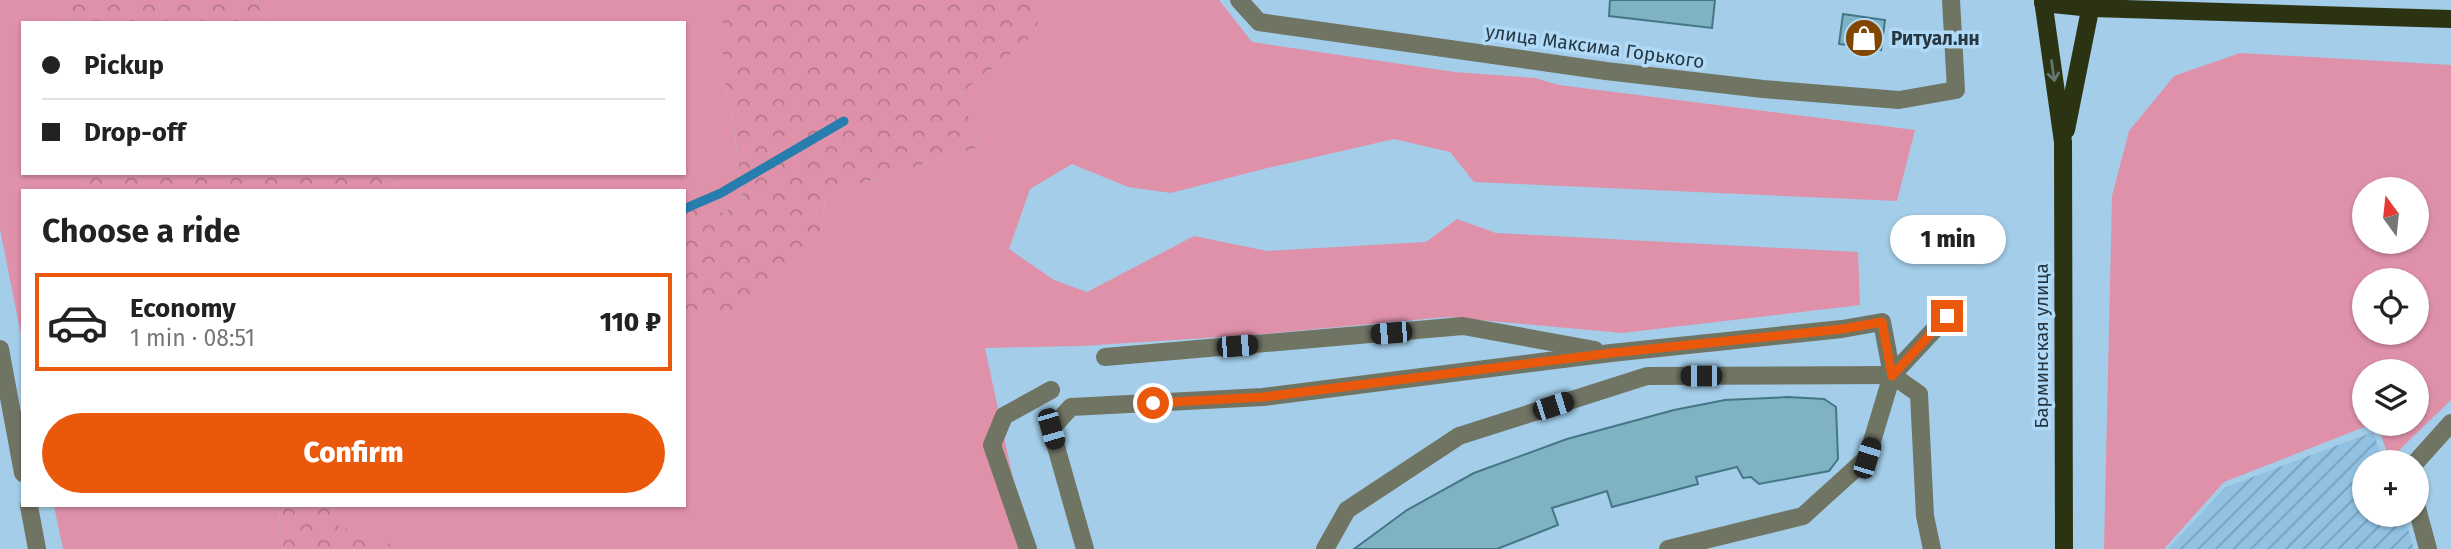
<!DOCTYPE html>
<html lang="en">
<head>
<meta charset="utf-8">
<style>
	body { margin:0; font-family:"Fira Sans",sans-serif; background:#f6f6f6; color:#222; height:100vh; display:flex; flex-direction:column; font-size:26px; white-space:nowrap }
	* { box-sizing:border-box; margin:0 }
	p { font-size:23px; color:#767676 }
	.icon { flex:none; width:38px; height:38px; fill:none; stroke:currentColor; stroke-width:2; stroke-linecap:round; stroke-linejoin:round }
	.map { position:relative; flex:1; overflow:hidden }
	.drawer { position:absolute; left:21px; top:189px; width:665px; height:318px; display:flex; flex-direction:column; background:#fff; border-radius:0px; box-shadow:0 2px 5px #0004 }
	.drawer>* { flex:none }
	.banner { position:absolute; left:21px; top:21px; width:665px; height:154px; border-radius:0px; box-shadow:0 2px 5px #0004; display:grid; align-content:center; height:154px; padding:0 21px; background:#fff }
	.needle { width:46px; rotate:345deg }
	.fabs { position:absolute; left:2352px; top:177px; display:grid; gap:14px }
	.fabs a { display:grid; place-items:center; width:77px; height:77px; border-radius:50%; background:#fff; box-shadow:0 2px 5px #0004; font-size:35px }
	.end { position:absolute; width:32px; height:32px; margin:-16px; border:9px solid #ea580c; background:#fff; box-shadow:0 0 0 4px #fff }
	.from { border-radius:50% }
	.bubble { position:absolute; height:49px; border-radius:24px; background:#fff; box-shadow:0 2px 5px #0004; font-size:23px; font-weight:800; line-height:49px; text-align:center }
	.car { position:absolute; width:21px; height:42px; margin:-21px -10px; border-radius:9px; box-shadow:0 0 5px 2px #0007; background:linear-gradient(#222 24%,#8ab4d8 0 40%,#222 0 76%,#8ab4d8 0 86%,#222 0) }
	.banner b { display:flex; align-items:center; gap:24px; height:66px; font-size:26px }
	.banner b+b { border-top:2px solid #e0e0e0 }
	.banner i { width:18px; height:18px; background:#222 }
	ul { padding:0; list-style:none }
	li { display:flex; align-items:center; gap:21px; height:98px; margin:0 14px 10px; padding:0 7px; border:4px solid transparent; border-radius:0px }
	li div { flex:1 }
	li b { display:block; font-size:26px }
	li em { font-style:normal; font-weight:800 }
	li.active { border-color:#ea580c }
	li>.icon { width:63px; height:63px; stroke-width:1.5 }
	h2 { padding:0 21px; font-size:32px; line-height:84px }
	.button { display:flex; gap:14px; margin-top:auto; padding:14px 21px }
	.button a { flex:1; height:80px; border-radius:42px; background:#ea580c; color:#fff; font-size:28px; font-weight:800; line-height:80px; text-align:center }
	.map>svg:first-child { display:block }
	.industrial { fill:url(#industrial-furrows) }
	.grass { fill:#df91aa; fill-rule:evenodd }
	.forest { fill:url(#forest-crowns) }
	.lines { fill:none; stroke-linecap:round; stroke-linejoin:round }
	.stream { stroke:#267dae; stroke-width:9 }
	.building { fill:#7fb3c3; stroke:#447786; stroke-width:2 }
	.minor { stroke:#707463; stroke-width:18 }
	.major { stroke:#2c3313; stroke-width:18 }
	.oneway { stroke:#61766e }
	.route { stroke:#ea580c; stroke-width:9 }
	.labels { text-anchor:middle; stroke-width:7; stroke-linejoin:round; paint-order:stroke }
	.poi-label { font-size:19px; font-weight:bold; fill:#263742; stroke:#b0daf7; text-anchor:start }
	.street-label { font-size:19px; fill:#263742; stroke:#b0daf7 }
</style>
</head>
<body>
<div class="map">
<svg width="2451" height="549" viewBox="0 0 2451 549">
	<defs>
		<pattern id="industrial-furrows" width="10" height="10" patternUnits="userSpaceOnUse" patternTransform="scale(1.75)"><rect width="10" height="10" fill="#91c2e3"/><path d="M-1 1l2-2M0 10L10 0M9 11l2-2" fill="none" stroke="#769eba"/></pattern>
		<pattern id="forest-crowns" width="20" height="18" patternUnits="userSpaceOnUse" patternTransform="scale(1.75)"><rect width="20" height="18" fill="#df91aa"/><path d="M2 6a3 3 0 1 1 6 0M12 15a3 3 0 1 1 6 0" fill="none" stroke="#b5778c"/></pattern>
	</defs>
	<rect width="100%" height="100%" fill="#a3cde9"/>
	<!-- industrial -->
	<path class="industrial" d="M 2373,432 L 2384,462 L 2364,462 L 2364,514 L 2404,515 L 2414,549 L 2168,549 L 2226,487 Z"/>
	<!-- grass -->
	<g class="grass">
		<path d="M 0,0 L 58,0 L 52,10 L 72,23 L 23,23 L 23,173 L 83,173 L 87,191 L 23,191 L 23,345 L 0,229 Z"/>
		<path d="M 257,0 L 723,0 L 723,73 L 733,121 L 743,201 L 724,213 L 684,204 L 684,191 L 405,191 L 382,173 L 684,173 L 684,23 L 269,23 Z"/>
		<path d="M 1045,0 L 1219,0 L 1252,42 L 1455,72 L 1535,78 L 1559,85 L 1915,130 L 1897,201 L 1474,182 L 1450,152 L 1394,139 L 1263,169 L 1171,193 L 1128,187 L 1072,164 L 1030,189 L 1009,249 L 1054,280 L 1087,292 L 1194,236 L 1267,251 L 1426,242 L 1457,219 L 1496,233 L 1858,252 L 1860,305 L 1622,333 L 1447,317 L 1252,335 L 1081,346 L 985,348 L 1028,549 L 406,549 L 337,526 L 334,506 L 684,506 L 684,314 L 698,320 L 820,237 L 826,194 L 980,147 L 960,94 L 1034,35 Z"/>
		<path d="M 2240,53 L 2451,65 L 2451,400 L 2389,460 L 2378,424 L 2417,424 L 2417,371 L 2364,371 L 2364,424 L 2372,424 L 2224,482 L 2164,549 L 2104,549 L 2112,196 L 2129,131 L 2174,76 ZM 2417,189 L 2417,242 L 2364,242 L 2364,189 ZM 2417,280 L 2417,332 L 2364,332 L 2364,280 Z"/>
		<path d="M 54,506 L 280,506 L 278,535 L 284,549 L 63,549 Z"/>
	</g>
	<!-- forest -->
	<g class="forest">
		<path d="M 58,0 L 257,0 L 269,23 L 72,23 L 52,10 Z"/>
		<path d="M 723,0 L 1045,0 L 1034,35 L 960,94 L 980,147 L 826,194 L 820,237 L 762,301 L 698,320 L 684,314 L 684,204 L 724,213 L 743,201 L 733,121 L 723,73 Z"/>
		<path d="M 83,173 L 382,173 L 405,191 L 87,191 Z"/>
		<path d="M 280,506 L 334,506 L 338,526 L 406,549 L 284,549 L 278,535 Z"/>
	</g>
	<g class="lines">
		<!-- stream -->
		<path class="stream" d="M 684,209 L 721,193 L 844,121"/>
	</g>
	<!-- building -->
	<g class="building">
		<path d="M 1610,0 L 1715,0 L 1712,28 L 1609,16 Z"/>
		<path d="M 1843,14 L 1885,20 L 1881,50 L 1839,44 Z"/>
		<path d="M 1788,397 L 1824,399 L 1836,407 L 1838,459 L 1829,471 L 1759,484 L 1751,477 L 1743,478 L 1737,467 L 1696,477 L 1698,484 L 1612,507 L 1607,491 L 1552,508 L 1558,525 L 1497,549 L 1354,549 L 1407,510 L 1474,473 L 1567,439 L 1674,410 L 1725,400 Z"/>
	</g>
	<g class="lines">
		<!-- minor -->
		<g class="minor">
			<path d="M 1239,0 L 1259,22 L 1606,71 L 1763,89 L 1899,100 L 1956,90 L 1951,0"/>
			<path d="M 0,349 L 23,473"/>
			<path d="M 1105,357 L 1463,326 L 1595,350"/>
			<path d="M 2416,462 L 2451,423"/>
			<path d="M 29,506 L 37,549"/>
			<path d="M 2417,508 L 2428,549"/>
			<path d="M 1028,549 L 992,445 L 1004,416 L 1051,390"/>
			<path d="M 1085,549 L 1051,429 L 1071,407 L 1263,397 L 1611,353 L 1842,329 L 1882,322 L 1892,375 L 1919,394 L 1925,516 L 1932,549"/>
			<path d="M 1325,549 L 1347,510 L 1459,436 L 1647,376 L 1892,375"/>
			<path d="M 1668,549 L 1803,516 L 1867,458 L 1892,375 L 1947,316"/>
		</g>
		<!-- major -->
		<g class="major">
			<path d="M 2043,0 L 2063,142 L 2064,549"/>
			<path d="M 2043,3 L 2092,8 L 2451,19"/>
			<path d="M 2066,130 L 2092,0"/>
		</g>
	</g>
	<!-- one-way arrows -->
	<defs><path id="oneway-shaft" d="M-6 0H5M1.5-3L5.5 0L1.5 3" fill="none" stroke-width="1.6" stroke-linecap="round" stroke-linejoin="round" transform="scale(1.75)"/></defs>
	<use class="oneway" href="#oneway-shaft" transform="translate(2053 71) rotate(82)"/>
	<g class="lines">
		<!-- route -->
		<path class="route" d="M 1153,403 L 1263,397 L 1611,353 L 1842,329 L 1882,322 L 1892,376 L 1947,316"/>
	</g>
	<!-- icons -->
	<defs>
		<g id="shop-disc" transform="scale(2.0125)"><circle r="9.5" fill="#824601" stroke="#b0daf7"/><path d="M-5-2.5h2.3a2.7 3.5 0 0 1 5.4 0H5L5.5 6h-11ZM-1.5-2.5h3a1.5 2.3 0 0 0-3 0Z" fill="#fff"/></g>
	</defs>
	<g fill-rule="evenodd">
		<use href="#shop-disc" x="1864" y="38"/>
	</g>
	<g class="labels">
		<!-- poi labels -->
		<g class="poi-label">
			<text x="1891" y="45">Ритуал.нн</text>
		</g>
		<!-- street labels -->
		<g class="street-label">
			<text transform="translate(1595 46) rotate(8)" y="7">улица Максима Горького</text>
			<text transform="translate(2041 346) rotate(-90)" y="7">Барминская улица</text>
		</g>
	</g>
</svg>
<div class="fabs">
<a><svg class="needle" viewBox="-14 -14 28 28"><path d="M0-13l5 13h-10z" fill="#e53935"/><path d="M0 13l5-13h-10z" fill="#767676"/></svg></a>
<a><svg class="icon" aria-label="locate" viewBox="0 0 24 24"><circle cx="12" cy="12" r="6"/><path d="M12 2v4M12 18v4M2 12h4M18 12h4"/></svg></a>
<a><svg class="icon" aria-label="layers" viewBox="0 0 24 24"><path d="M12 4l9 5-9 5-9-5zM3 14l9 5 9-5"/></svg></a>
<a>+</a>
</div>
<i class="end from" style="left:1153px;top:403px"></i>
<i class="end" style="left:1947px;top:316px"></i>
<div class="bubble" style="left:1890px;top:215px;width:116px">1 min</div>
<i class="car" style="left:1391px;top:333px;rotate:265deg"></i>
<i class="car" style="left:1237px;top:346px;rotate:85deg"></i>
<i class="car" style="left:1701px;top:376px;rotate:270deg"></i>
<i class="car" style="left:1553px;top:406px;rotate:72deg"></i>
<i class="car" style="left:1051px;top:429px;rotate:164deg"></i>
<i class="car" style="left:1867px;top:458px;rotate:17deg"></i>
<div class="banner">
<b><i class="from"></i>Pickup</b>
<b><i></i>Drop-off</b>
</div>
<section class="drawer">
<h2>Choose a ride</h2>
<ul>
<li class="active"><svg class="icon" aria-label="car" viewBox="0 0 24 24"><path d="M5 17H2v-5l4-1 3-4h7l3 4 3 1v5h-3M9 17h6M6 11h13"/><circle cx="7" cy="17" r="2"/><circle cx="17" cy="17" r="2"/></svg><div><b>Economy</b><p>1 min · 08:51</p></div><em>110 ₽</em></li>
</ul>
<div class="button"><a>Confirm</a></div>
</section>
</div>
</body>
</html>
